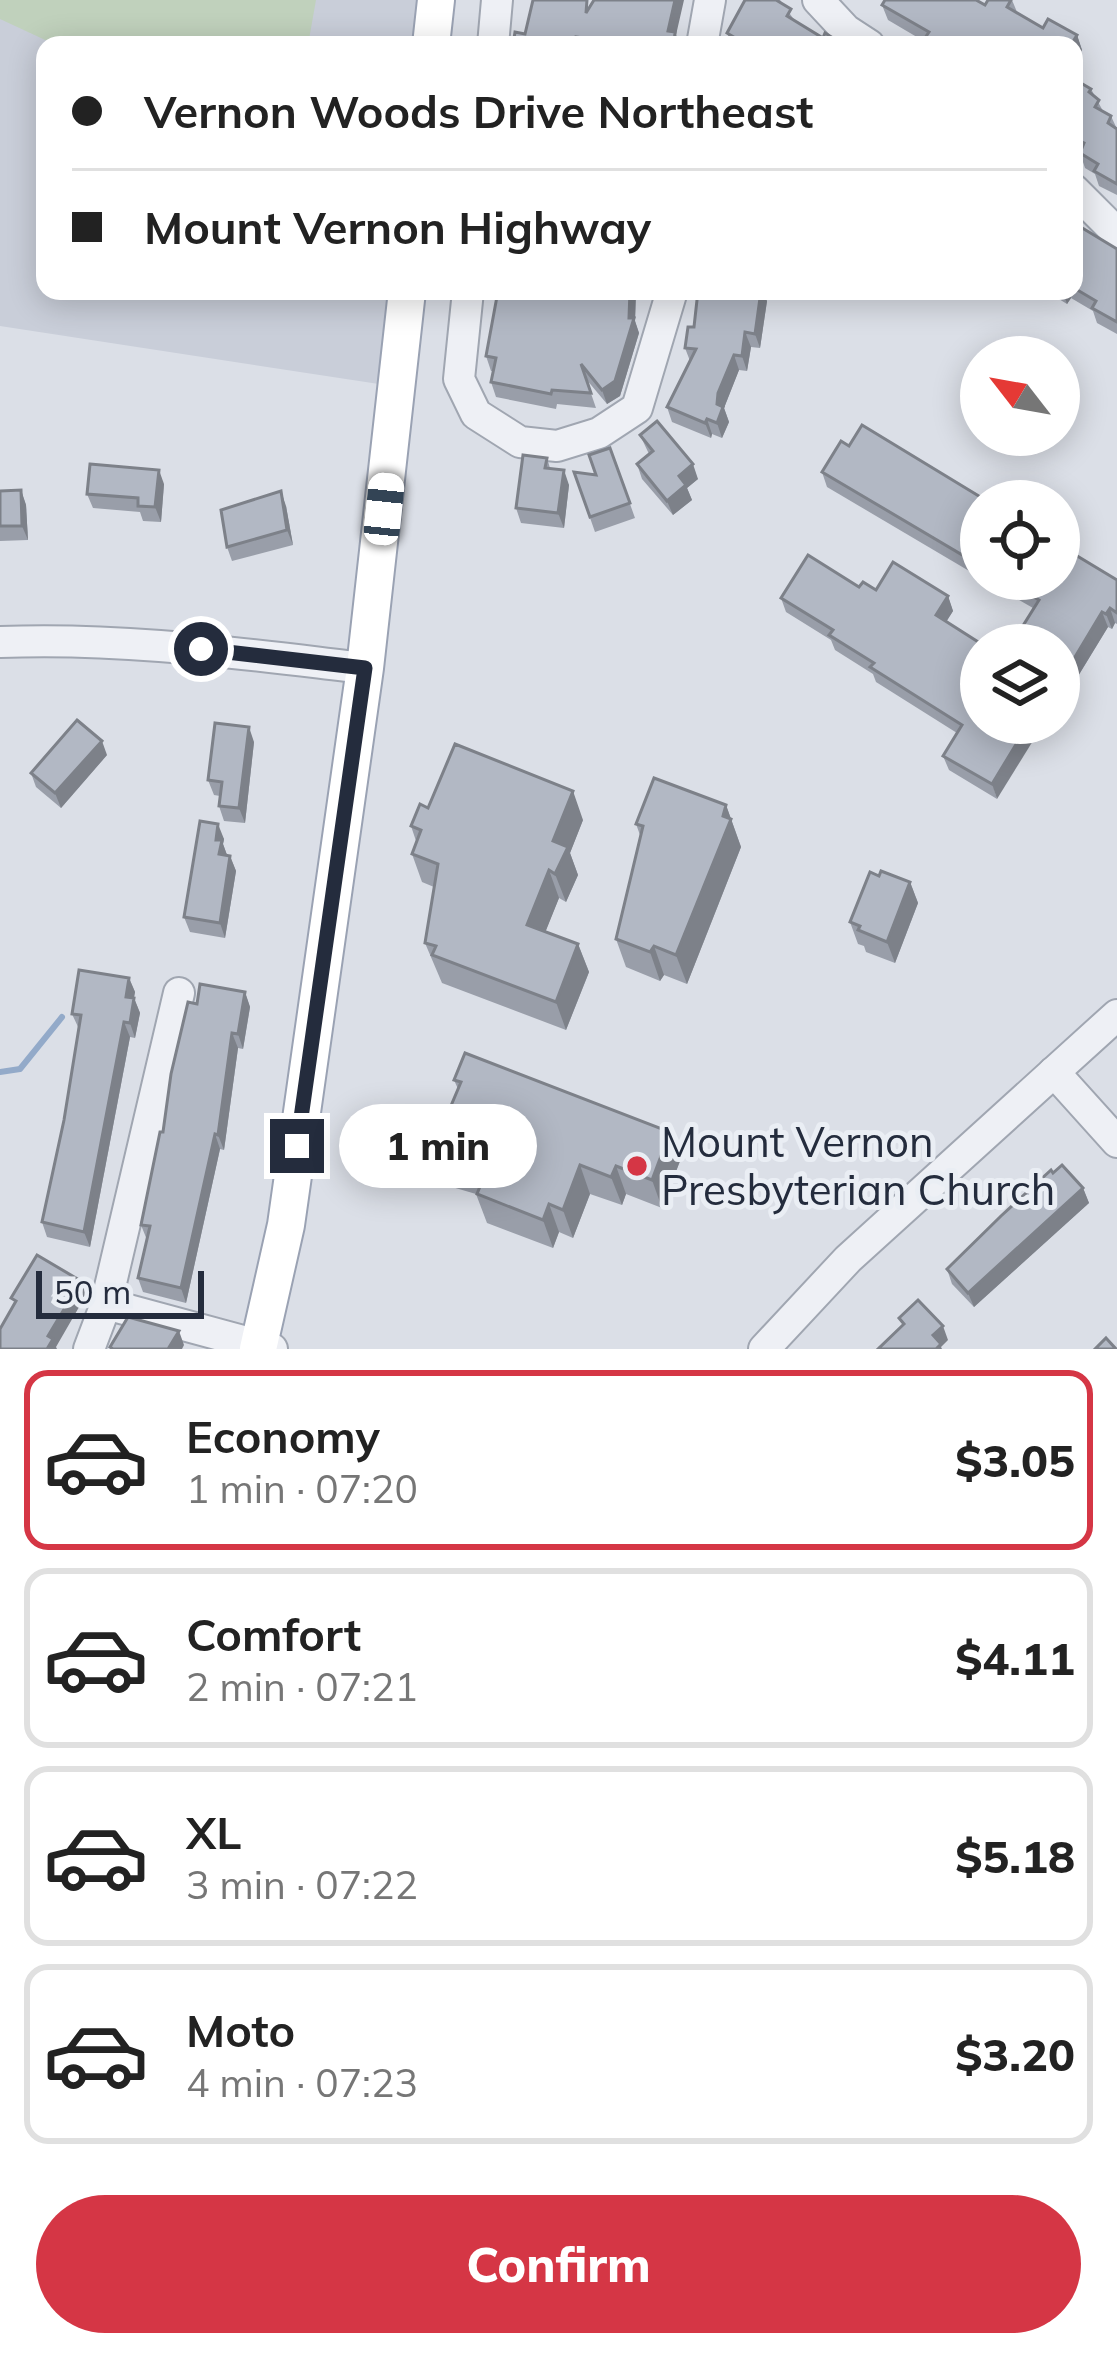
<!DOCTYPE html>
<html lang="en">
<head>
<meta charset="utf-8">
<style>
	body { margin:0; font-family:Mulish,sans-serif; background:#f2f2f2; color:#222; height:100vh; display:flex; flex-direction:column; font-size:45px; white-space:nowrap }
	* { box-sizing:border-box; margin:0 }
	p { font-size:39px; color:#767676 }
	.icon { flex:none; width:66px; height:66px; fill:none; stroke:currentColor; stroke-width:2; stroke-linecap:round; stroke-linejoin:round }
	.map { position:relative; height:1349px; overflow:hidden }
	.sheet { display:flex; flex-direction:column; background:#fff; flex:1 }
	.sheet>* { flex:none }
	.guide { position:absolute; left:36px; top:36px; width:1047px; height:264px; border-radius:24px; box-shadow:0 6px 30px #0003; display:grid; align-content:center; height:264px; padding:0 36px; background:#fff }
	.needle { width:78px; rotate:301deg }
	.fabs { position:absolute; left:960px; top:336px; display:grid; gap:24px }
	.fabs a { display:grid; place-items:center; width:120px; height:120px; border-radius:50%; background:#fff; box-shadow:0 6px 30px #0003; font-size:60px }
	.scale { position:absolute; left:36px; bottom:30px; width:168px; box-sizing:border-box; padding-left:12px; border:6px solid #242c3d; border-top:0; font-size:33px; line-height:42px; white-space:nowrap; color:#242c3d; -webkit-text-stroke:9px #eaeef4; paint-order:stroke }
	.end { position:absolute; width:54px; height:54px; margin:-27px; border:15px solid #242c3d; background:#fff; box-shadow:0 0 0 6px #fff }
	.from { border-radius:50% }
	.bubble { position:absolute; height:84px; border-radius:42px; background:#fff; box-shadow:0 6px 30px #0003; font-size:39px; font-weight:800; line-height:84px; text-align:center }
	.car { position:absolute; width:36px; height:72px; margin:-36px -18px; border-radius:15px; box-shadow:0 0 9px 3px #0007; background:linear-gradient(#fff 24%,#345 0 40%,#fff 0 76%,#345 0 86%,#fff 0) }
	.guide b { display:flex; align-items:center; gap:42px; height:114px; font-size:45px }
	.guide b+b { border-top:3px solid #e0e0e0 }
	.guide i { width:30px; height:30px; background:#222 }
	ul { padding:21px 0 0; list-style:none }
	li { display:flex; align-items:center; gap:36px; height:180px; margin:0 24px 18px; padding:0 12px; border:6px solid #e0e0e0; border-radius:24px }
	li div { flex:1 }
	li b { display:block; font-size:45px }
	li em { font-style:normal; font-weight:800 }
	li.selected { border-color:#d53645 }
	li>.icon { width:108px; height:108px; stroke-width:1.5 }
	.button { display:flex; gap:24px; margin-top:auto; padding:24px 36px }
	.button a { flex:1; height:138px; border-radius:72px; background:#d53645; color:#fff; font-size:48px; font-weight:800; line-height:138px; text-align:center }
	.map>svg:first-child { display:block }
	.built { fill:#c9ced9 }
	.green { fill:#c0d1bc }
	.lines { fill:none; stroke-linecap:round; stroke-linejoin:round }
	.stream { stroke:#93aac9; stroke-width:6 }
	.minor-casing { stroke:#a0a6b1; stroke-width:34 }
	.major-casing { stroke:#9aa2b3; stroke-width:40 }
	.minor { stroke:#eef0f5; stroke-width:30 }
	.major { stroke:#fff; stroke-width:36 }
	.wall { fill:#999ea9 }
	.shaded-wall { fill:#7d8189 }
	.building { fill:#b2b8c4; stroke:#7d8189; stroke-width:3 }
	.route { stroke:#242c3d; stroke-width:15 }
	.poi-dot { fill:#d53645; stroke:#eaeef4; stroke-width:4.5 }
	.labels { text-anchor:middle; stroke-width:10; stroke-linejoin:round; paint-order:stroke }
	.poi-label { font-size:42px; fill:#242c3d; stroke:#eaeef4; text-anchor:start }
</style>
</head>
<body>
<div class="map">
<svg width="1117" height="1349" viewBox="0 0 1117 1349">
	<rect width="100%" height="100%" fill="#dbdfe7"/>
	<!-- built -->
	<path class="built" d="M 0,0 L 436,0 L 432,45 L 45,45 L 45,291 L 413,291 L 405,388 L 0,326 Z"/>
	<!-- green -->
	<path class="green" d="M 0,0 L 316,0 L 308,45 L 56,45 L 0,19 Z"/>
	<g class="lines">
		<!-- stream -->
		<path class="stream" d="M 0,1072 L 20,1069 L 62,1017"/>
		<!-- minor casing -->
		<g class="minor-casing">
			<g id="minor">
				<path d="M 818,0 L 846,30 L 869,45"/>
				<path d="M 493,45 L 497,0"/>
				<path d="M 702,45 L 710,0"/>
				<path d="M 1074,190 L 1117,233"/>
				<path d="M 468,291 L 459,379 L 476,414 L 520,442 L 557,446 L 599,433 L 637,408 L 672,291"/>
				<path d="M 0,642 C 123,637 243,654 365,668"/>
				<path d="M 1054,1072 L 1117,1142"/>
				<path d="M 106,1304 L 272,1349"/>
				<path d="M 89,1349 L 106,1304 L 179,993"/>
				<path d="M 764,1349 L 848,1259 L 1117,1015"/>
			</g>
		</g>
		<!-- major casing -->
		<g class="major-casing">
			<g id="major">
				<path d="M 431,45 L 436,0"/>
				<path d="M 258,1349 L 286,1225 L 365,668 L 407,291"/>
			</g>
		</g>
		<!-- minor -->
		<use href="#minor" class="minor"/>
		<!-- major -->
		<use href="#major" class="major"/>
	</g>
	<!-- wall -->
	<g class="wall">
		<path d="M 745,0 L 780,0 L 795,21 L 823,38 L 844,45 L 732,45 L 727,33 Z"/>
		<path d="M 988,0 L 1012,0 L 1017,12 L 1043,28 L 1077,35 L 1082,50 L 1074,64 L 1074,45 L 928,45 L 927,43 L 888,20 L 882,5 L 985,5 Z"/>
		<path d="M 525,34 L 676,35 L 680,45 L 513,45 Z"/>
		<path d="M 1074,79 L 1091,89 L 1103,111 L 1111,116 L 1117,129 L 1117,195 L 1099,186 L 1095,174 L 1085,168 L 1080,153 L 1074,149 Z"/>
		<path d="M 1074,219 L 1076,224 L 1117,249 L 1117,334 L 1097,323 L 1093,311 L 1071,298 L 1067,304 L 1046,291 L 1074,291 Z"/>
		<path d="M 636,291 L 635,321 L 639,333 L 620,396 L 607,404 L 586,379 L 596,408 L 557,404 L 556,409 L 496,397 L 491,382 L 493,371 L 491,371 L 486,356 Z"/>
		<path d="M 767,301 L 760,348 L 751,347 L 747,371 L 739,370 L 724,408 L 729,422 L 722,438 L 712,434 L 711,438 L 672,422 L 667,407 L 690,361 L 685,348 L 694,327 Z"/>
		<path d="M 640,435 L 698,479 L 687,488 L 692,500 L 673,515 L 642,479 L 637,464 L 649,454 Z"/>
		<path d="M 849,446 L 981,501 L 981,578 L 827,487 L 822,472 Z"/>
		<path d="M 610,448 L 635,518 L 595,532 L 574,472 L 596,475 Z"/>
		<path d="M 547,458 L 550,468 L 569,485 L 564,528 L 521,523 L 516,508 Z"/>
		<path d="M 164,484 L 161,522 L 143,521 L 140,512 L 93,508 L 87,494 Z"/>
		<path d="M 21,490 L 26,505 L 28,540 L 0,541 L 0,491 Z"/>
		<path d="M 286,506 L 293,545 L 232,561 L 227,547 Z"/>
		<path d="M 983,579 L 1117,580 L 1117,624 L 1115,623 L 1112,629 L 1108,627 L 1072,686 L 1068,684 L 1059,698 L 1059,645 L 1033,608 Z"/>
		<path d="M 859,587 L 948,596 L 953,611 L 946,622 L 997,799 L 949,770 L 943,756 L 957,733 L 876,682 L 873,674 L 835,650 L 831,640 L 786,612 L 781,598 Z"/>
		<path d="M 254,742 L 245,823 L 224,821 L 219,806 L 220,796 L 214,795 L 208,780 Z"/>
		<path d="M 107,755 L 61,808 L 36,787 L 31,773 Z"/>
		<path d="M 726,805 L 741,847 L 687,984 L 664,975 L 660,981 L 626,967 L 616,939 L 640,835 L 636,824 Z"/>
		<path d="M 428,808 L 583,820 L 570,853 L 578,875 L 566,902 L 559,898 L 545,932 L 578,944 L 589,972 L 566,1030 L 442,983 L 425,943 L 434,887 L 422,882 L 412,854 L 416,841 L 411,826 Z"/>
		<path d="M 224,839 L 223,844 L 227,855 L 230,856 L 236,871 L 225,938 L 190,932 L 184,917 Z"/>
		<path d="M 879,876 L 910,882 L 918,903 L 895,963 L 866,952 L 864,946 L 858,944 L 850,922 Z"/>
		<path d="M 129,978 L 135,992 L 134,998 L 140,1013 L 135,1038 L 130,1037 L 90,1247 L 47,1237 L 42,1222 L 64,1120 L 79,1029 L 72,1014 Z"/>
		<path d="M 245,992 L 250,1007 L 243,1049 L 238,1048 L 224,1150 L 220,1149 L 186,1303 L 143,1292 L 138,1278 L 147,1240 L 141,1225 L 197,1004 Z"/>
		<path d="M 454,1080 L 680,1161 L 662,1208 L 626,1194 L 622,1205 L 590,1194 L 573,1238 L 559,1232 L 553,1248 L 487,1223 L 476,1194 L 452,1187 L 442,1158 L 451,1135 L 445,1120 L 458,1089 Z"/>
		<path d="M 1053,1173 L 1083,1188 L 1089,1203 L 974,1307 L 952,1284 L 947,1269 Z"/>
	</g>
	<!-- shaded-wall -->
	<g class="shaded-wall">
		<path d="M 675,0 L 684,0 L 676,35 L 680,45 L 674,45 L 668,31 Z"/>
		<path d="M 1077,35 L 1082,50 L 1074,64 L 1074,45 L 1071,45 Z"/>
		<path d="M 630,291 L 636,291 L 635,321 L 639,333 L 620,396 L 607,404 L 602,390 L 629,318 Z"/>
		<path d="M 757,291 L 764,291 L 767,301 L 760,348 L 755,334 Z"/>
		<path d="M 1063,291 L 1068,291 L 1071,298 L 1067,304 Z"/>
		<path d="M 745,332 L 751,347 L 747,371 L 742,356 Z"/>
		<path d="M 734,355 L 739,370 L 724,408 L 729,422 L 722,438 L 717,423 L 718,393 Z"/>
		<path d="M 707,419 L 712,434 L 711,438 L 705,423 Z"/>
		<path d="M 693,464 L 698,479 L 687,488 L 692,500 L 673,515 L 667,501 L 679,476 Z"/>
		<path d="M 159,470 L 164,484 L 161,522 L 155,507 Z"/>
		<path d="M 564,470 L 569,485 L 564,528 L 558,513 Z"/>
		<path d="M 21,490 L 26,505 L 28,540 L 22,526 Z"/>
		<path d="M 281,491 L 286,506 L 293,545 L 287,530 Z"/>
		<path d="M 948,596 L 953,611 L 941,630 L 936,615 Z"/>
		<path d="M 1110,608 L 1115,623 L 1112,629 L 1106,614 Z"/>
		<path d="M 1102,612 L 1108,627 L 1072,686 L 1066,672 Z"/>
		<path d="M 1062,669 L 1068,684 L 1059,698 L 1059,674 Z"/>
		<path d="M 1029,723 L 1044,723 L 997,799 L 992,784 Z"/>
		<path d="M 249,727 L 254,742 L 245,823 L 239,808 Z"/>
		<path d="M 102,741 L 107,755 L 61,808 L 55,793 Z"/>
		<path d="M 573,791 L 583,820 L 570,853 L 578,875 L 566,902 L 555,874 L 553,841 Z"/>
		<path d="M 726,805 L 741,847 L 687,984 L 676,955 Z"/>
		<path d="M 218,824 L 224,839 L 223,844 L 227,855 L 219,854 L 216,840 Z"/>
		<path d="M 230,856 L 236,871 L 225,938 L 220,923 Z"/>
		<path d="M 549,870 L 559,898 L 537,953 L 527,925 Z"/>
		<path d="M 910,882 L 918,903 L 895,963 L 887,942 Z"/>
		<path d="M 578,944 L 589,972 L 566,1030 L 556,1002 Z"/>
		<path d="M 654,946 L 664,975 L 660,981 L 650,952 Z"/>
		<path d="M 129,978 L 135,992 L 131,1011 L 126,997 Z"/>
		<path d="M 245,992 L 250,1007 L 243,1049 L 238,1034 Z"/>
		<path d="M 134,998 L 140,1013 L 135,1038 L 130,1023 Z"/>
		<path d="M 124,1022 L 130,1037 L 90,1247 L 84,1232 Z"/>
		<path d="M 232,1033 L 238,1048 L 224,1150 L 218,1135 Z"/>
		<path d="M 670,1132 L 680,1161 L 662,1208 L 652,1180 Z"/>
		<path d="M 215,1134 L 220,1149 L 186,1303 L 181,1288 Z"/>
		<path d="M 580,1165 L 590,1194 L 573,1238 L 563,1210 Z"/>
		<path d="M 616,1166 L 626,1194 L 622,1205 L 611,1177 Z"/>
		<path d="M 1083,1188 L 1089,1203 L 974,1307 L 968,1293 Z"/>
		<path d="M 549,1204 L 559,1232 L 553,1248 L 543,1220 Z"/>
		<path d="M 81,1281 L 86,1295 L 56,1347 L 57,1349 L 47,1349 L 48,1336 Z"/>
		<path d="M 943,1326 L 948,1340 L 941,1347 L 942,1349 L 936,1349 L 933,1335 Z"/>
		<path d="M 179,1331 L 184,1345 L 182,1349 L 168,1349 Z"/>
	</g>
	<!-- building -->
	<g class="building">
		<path d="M 533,0 L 587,0 L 586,13 L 594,0 L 675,0 L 668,31 L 675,32 L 674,45 L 609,45 L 610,42 L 576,37 L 575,45 L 513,45 L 515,32 L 525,34 Z"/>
		<path d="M 745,0 L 776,0 L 791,9 L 787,16 L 823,38 L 825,33 L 844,45 L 747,45 L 727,33 Z"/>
		<path d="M 885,0 L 976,0 L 985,5 L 988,0 L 1011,0 L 1007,7 L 1043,28 L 1048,19 L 1077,35 L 1071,45 L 938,45 L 925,38 L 929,32 L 882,5 Z"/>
		<path d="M 1074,79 L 1091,89 L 1089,92 L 1099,100 L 1095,107 L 1111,116 L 1108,123 L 1117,129 L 1117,184 L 1094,171 L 1098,164 L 1080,153 L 1084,143 L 1074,138 Z"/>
		<path d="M 1074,223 L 1117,249 L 1117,322 L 1092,308 L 1096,301 L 1074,288 Z"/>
		<path d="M 498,291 L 630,291 L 629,318 L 634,318 L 615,381 L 602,390 L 581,364 L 591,393 L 552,390 L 551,394 L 491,382 L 496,358 L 486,356 Z"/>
		<path d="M 698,291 L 761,291 L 755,334 L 745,332 L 742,356 L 734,355 L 718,393 L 717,404 L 723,407 L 717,423 L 707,419 L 705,423 L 667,407 L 696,349 L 685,348 L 688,327 L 694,327 Z"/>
		<path d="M 657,421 L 693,464 L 679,476 L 686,485 L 667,501 L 637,464 L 653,451 L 640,435 Z"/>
		<path d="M 862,425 L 987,501 L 981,501 L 981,566 L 822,472 L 841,441 L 849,446 Z"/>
		<path d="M 610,448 L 630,503 L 590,517 L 574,472 L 596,475 L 589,455 Z"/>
		<path d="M 523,455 L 547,458 L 545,468 L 564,470 L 558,513 L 516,508 Z"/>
		<path d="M 90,464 L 159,470 L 155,507 L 138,506 L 138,498 L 87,494 Z"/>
		<path d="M 21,490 L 22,526 L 0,526 L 0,491 Z"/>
		<path d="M 281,491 L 287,530 L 227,547 L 221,510 Z"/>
		<path d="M 1059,545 L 1117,580 L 1117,613 L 1110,608 L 1106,614 L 1102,612 L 1066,672 L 1062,669 L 1059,674 L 1059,645 L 1011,645 L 1039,600 L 1003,579 L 1059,579 Z"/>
		<path d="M 808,555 L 859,587 L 863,582 L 876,590 L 893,562 L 948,596 L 936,615 L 983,645 L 981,645 L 981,723 L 1029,723 L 992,784 L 943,756 L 962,725 L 870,667 L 874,663 L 829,635 L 833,630 L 781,598 Z"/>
		<path d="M 77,720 L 102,741 L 55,793 L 31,773 Z"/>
		<path d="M 215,723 L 249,727 L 239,808 L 219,806 L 222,782 L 208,780 Z"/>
		<path d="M 455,744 L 573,791 L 553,841 L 568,847 L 555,874 L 549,870 L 527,925 L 578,944 L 556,1002 L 432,955 L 436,946 L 425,943 L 438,864 L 412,854 L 421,830 L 411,826 L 420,804 L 428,808 Z"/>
		<path d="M 654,778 L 726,805 L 723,816 L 731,819 L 676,955 L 654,946 L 650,952 L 616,939 L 643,826 L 636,824 Z"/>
		<path d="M 200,821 L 218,824 L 216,840 L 222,840 L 219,854 L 230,856 L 220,923 L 184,917 Z"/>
		<path d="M 881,871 L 910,882 L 887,942 L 858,930 L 860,926 L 850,922 L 870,872 L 879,876 Z"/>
		<path d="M 79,970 L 129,978 L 126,997 L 134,998 L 130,1023 L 124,1022 L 84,1232 L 42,1222 L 64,1120 L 81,1015 L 72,1014 Z"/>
		<path d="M 200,984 L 245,992 L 238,1034 L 232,1033 L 218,1135 L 215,1134 L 181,1288 L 138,1278 L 150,1226 L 141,1225 L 160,1132 L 163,1132 L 171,1074 L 188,1002 L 197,1004 Z"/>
		<path d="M 465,1053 L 670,1132 L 652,1180 L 616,1166 L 611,1177 L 580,1165 L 563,1210 L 549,1204 L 543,1220 L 477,1194 L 483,1179 L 469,1174 L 471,1168 L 442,1158 L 455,1124 L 445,1120 L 461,1082 L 454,1080 Z"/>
		<path d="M 1062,1165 L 1083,1188 L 968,1293 L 947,1269 L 1001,1216 L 1051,1170 L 1053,1173 Z"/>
		<path d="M 37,1255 L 81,1281 L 48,1336 L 53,1339 L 47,1349 L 0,1349 L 0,1329 L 16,1301 L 11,1298 Z"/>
		<path d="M 918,1300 L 943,1326 L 933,1335 L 941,1344 L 936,1349 L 878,1349 L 904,1324 L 899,1318 Z"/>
		<path d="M 128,1317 L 179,1331 L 168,1349 L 113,1349 L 110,1347 Z"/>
		<path d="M 1106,1338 L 1116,1349 L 1095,1349 Z"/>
	</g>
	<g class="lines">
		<!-- route -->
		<path class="route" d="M 201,649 L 365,668 L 297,1146"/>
	</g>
	<!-- markers -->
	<circle class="poi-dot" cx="637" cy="1166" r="12"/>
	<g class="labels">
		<!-- poi labels -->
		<g class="poi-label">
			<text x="661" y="1157">Mount Vernon<tspan x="661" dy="48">Presbyterian Church</tspan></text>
		</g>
	</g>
</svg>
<div class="fabs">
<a><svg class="needle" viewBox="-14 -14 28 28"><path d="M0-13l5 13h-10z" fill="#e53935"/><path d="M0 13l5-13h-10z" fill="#767676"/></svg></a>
<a><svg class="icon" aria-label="locate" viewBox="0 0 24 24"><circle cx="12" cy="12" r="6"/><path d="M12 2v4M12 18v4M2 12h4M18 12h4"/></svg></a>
<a><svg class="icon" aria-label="layers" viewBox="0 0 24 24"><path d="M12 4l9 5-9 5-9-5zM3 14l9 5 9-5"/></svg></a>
</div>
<div class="scale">50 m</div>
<i class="end from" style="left:201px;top:649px"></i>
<i class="end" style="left:297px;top:1146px"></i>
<div class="bubble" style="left:339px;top:1104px;width:198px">1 min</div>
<i class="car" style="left:384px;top:509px;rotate:6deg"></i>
<div class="guide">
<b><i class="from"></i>Vernon Woods Drive Northeast</b>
<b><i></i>Mount Vernon Highway</b>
</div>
</div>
<section class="sheet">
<ul>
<li class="selected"><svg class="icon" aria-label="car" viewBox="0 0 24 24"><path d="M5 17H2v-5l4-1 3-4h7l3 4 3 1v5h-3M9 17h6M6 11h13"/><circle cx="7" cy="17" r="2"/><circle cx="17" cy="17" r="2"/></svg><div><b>Economy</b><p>1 min · 07:20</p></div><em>$3.05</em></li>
<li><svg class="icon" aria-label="car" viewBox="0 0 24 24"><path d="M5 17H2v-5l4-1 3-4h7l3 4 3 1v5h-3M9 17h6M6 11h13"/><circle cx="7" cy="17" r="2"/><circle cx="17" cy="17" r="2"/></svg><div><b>Comfort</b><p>2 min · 07:21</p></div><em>$4.11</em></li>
<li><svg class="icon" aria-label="car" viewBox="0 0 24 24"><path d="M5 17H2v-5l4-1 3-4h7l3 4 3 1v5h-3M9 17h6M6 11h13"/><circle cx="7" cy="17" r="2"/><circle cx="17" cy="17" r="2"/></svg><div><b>XL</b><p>3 min · 07:22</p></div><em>$5.18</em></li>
<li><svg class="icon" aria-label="car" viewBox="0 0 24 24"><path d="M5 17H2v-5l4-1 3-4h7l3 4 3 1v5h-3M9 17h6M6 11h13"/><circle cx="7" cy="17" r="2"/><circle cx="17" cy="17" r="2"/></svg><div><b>Moto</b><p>4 min · 07:23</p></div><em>$3.20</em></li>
</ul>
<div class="button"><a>Confirm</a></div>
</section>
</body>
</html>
